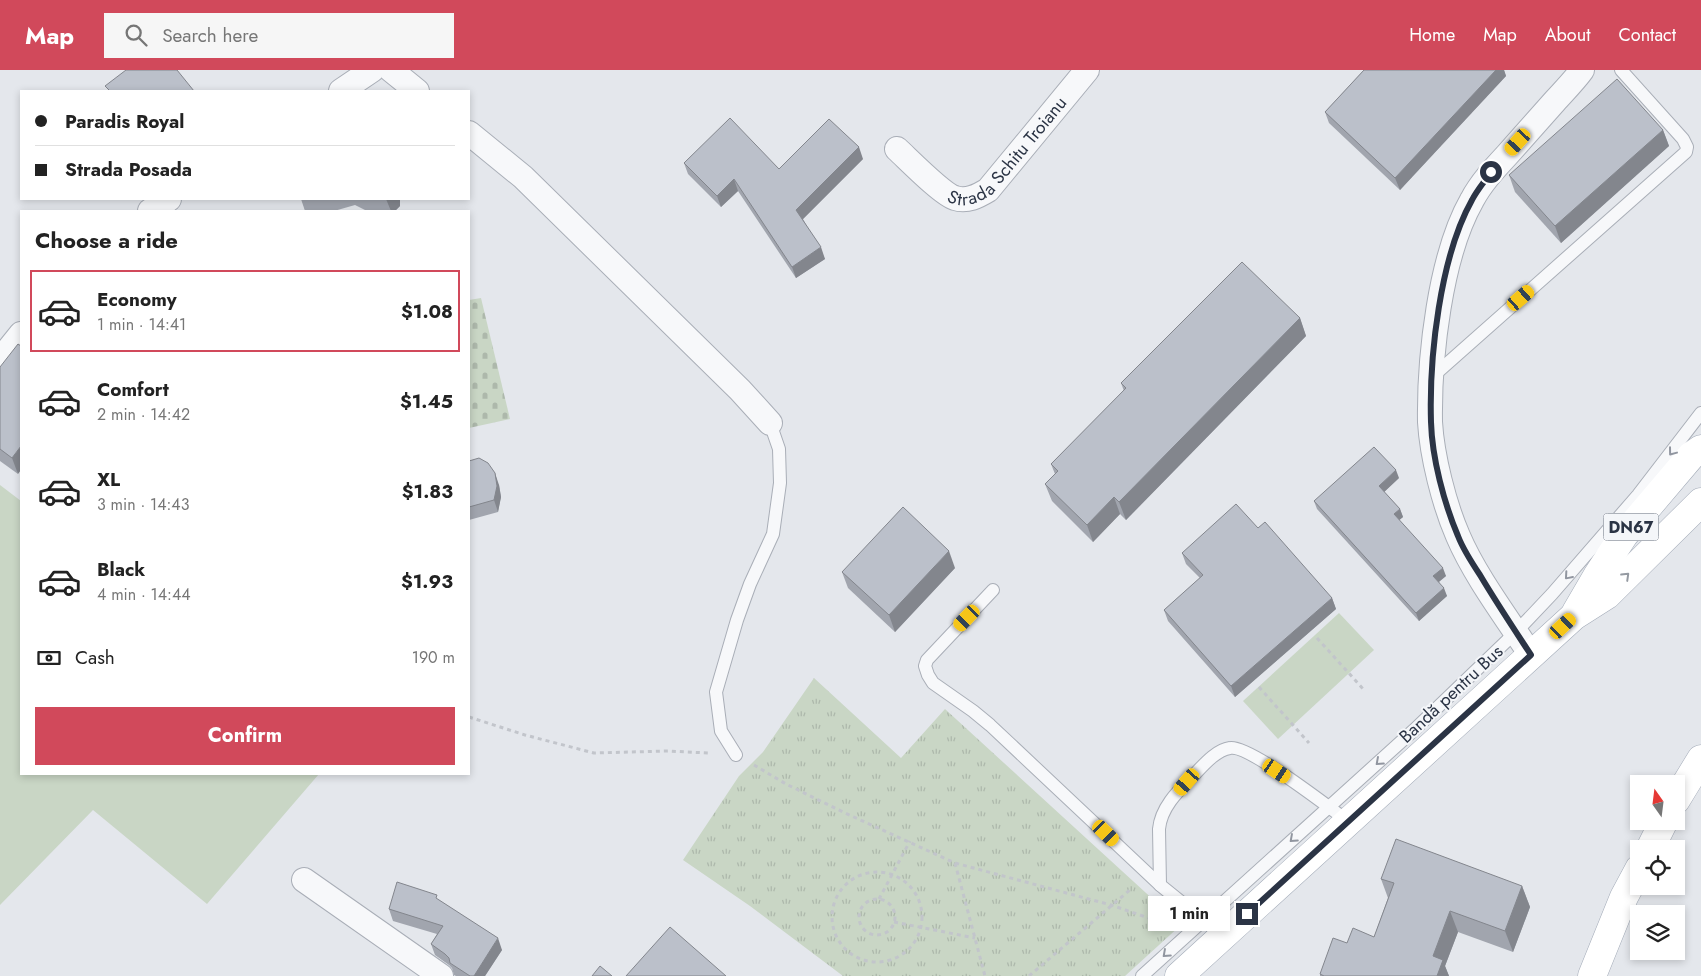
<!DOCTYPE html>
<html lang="en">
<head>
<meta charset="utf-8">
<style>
	body { margin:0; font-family:Jost,sans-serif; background:#f6f6f6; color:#222; height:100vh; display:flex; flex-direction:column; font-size:19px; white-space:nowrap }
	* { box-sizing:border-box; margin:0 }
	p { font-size:16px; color:#767676 }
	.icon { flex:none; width:28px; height:28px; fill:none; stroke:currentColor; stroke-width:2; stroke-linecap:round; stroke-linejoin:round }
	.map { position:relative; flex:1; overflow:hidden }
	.details { position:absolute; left:20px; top:140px; width:450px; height:565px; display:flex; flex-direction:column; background:#fff; border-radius:0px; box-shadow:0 2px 8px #0003 }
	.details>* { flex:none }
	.guide { position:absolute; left:20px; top:20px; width:450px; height:110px; border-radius:0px; box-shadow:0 2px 8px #0003; display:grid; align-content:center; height:110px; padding:0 15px; background:#fff }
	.needle { width:32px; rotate:346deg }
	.tools { position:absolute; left:1630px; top:705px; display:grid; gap:10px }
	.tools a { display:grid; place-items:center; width:55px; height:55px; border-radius:0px; background:#fff; box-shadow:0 2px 8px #0003; font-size:25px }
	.end { position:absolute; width:22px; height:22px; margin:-11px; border:6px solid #2b3445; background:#fff; box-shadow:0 0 0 2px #fff }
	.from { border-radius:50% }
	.bubble { position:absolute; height:35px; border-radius:0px; background:#fff; box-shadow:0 2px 8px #0003; font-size:16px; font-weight:700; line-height:35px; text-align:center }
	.car { position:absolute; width:15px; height:30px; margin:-15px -8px; border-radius:6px; box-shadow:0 0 4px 1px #0007; background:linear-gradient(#f5c518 24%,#345 0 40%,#f5c518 0 76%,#345 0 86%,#f5c518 0) }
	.guide b { display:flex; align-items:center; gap:18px; height:48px; font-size:19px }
	.guide b+b { border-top:1px solid #e0e0e0 }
	.guide i { width:12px; height:12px; background:#222 }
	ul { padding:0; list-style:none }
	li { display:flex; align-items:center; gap:15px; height:82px; margin:0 10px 8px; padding:0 5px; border:2px solid transparent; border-radius:0px }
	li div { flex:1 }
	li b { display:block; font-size:19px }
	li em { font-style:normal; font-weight:700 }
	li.on { border-color:#d1495b }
	li>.icon { width:45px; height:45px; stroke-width:1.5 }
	h2 { padding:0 15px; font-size:22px; line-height:60px }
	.pay { display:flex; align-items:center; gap:12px; height:55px; padding:0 15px; font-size:19px }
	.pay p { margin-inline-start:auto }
	.primary-button { display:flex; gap:10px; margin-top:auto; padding:10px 15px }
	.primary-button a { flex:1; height:58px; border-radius:0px; background:#d1495b; color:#fff; font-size:20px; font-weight:700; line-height:58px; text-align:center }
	header { display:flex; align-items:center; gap:30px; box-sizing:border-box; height:70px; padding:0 25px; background:#d1495b; color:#fff }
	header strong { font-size:24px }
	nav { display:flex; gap:28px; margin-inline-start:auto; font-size:18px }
	.search { width:350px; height:45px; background:#f6f6f6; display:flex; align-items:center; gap:12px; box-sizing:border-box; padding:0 18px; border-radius:0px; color:#767676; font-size:19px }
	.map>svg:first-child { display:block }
	.green { fill:#c9d6c5 }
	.cemetery { fill:url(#cemetery-stones) }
	.park { fill:url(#park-tufts) }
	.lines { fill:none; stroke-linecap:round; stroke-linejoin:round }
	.service-casing { stroke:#a9aeb7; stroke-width:14 }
	.minor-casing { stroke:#a9aeb7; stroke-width:26 }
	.primary-casing { stroke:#a3abb8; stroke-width:29 }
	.path { stroke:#c2c5cb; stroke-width:3; stroke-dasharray:4 4; stroke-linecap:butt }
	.service { stroke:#f7f8fa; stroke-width:12 }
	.minor { stroke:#f7f8fa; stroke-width:24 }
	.primary { stroke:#fff; stroke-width:28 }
	.wall { fill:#a1a5ae }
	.shaded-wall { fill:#83868d }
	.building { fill:#bbc0ca; stroke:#83868d }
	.oneway { stroke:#9196a0 }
	.oneway2 { stroke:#959aa2 }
	.route { stroke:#2b3445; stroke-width:6 }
	.labels { text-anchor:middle; stroke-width:4; stroke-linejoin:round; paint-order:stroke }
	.shield { fill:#f4f6f9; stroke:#676e7b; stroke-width:1 }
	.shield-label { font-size:16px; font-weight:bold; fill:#2b3445 }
	.street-label { font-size:18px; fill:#2b3445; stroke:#f4f6f9 }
</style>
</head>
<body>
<header>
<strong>Map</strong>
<div class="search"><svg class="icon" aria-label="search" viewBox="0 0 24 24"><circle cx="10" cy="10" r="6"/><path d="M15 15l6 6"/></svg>Search here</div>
<nav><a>Home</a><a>Map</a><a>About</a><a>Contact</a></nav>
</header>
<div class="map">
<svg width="1701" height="906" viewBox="0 0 1701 906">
	<defs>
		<pattern id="cemetery-stones" width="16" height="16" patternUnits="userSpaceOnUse" patternTransform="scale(1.25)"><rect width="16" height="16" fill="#c9d6c5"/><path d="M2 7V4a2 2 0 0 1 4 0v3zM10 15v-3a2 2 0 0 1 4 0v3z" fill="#adb8ab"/></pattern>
		<pattern id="park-tufts" width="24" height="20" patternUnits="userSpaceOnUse" patternTransform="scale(1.25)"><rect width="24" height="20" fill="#c9d6c5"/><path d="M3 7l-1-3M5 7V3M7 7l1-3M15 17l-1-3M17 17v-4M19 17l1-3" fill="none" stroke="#adb8ab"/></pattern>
	</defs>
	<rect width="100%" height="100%" fill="#e4e7ec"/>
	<!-- green -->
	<g class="green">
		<path d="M 0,415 L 21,431 L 21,704 L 319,704 L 207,834 L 93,740 L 0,835 Z"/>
		<path d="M 1339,543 L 1374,580 L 1278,669 L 1243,631 Z"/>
	</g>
	<!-- cemetery -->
	<path class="cemetery" d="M 481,228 L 510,349 L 469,358 L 469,230 Z"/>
	<!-- park -->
	<path class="park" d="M 814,608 L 901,688 L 945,639 L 1181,855 L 1125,906 L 843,906 L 750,836 L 683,790 L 739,706 L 763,682 Z"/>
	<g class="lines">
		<!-- service casing -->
		<g class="service-casing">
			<g id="service">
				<path d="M 1432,307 L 1686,82 L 1687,77 L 1683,69 L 1621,0"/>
				<path d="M 993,520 L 927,590 L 925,596 L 928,605 L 933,613 L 973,641 L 990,655 L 1160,815 L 1223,866"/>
				<path d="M 736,685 L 721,661 L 716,622 L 737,550 L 750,514 L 773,464 L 780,413 L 779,379 L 770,353"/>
				<path d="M 1160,815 L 1159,759 C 1161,738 1177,722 1191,708 C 1201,698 1215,680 1230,678 C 1248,674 1331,739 1349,752"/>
				<path d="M 1142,906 L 1414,660 L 1516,562 L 1552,524 L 1638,425 L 1701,343"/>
			</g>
		</g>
		<!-- minor casing -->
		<g class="minor-casing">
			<g id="minor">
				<path d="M 391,0 L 417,21"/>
				<path d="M 341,21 L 372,0"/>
				<path d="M 469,63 L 523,107 L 740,320 L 770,353"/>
				<path id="s1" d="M 897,79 C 908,89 942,124 955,128 C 967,132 978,126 988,120 L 1087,0"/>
				<path d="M 150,141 L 169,129"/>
				<path d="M 0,290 L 21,264"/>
				<path d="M 1531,585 C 1507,548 1475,506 1458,466 C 1444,434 1432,386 1430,352 C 1429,287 1440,186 1472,130 C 1481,113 1494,99 1507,85 C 1523,67 1539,49 1555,31 C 1564,21 1574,11 1582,0"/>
				<path d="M 304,810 L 441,906"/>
			</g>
		</g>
		<!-- primary casing -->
		<g class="primary-casing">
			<g id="primary">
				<path d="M 1576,542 L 1597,506 L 1624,465 L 1691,386 L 1701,379"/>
				<path d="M 1676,730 L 1701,689"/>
				<path d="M 1650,779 L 1664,751"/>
				<path d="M 1179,906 L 1574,546 L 1607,525 L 1701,432"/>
				<path d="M 1592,906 L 1624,827 L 1639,799"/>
			</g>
		</g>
		<!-- path -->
		<g class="path">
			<path d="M 1317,568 L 1365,621"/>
			<path d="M 1259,617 L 1309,673"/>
			<path d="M 469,647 L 525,665 L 594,683 L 668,681 L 708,683"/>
			<path d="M 754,695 L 786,714 L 845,743 L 955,793 L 1111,835 L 1166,854"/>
			<path d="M 955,793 L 985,906"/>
			<circle cx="877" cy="847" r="45"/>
			<circle cx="877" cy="847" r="18"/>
			<path d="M 879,829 L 910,771"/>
			<path d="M 894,852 L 975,868"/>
			<path d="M 1029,906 L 1131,819"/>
		</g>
		<!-- service -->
		<use href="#service" class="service"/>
		<!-- minor -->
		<use href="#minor" class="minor"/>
		<!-- primary -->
		<use href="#primary" class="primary"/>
	</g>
	<!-- wall -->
	<g class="wall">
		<path d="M 1364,0 L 1504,0 L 1506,6 L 1400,120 L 1329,53 L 1325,42 Z"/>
		<path d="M 1663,60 L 1669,76 L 1561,173 L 1515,122 L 1509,105 Z"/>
		<path d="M 863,89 L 803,149 L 825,189 L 796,208 L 738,121 L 721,137 L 688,104 L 684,93 L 779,99 Z"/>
		<path d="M 301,129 L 400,129 L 400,136 L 395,141 L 367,141 L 355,135 L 334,141 L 305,141 Z"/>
		<path d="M 1300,248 L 1306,266 L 1126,450 L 1120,444 L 1093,472 L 1052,431 L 1045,414 L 1055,404 L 1051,394 L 1124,321 L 1121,313 Z"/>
		<path d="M 0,297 L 18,404 L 0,391 Z"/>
		<path d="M 469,391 L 499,415 L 501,427 L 498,442 L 469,450 Z"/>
		<path d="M 1399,408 L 1384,422 L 1400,439 L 1403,447 L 1399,450 L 1446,506 L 1439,512 L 1447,526 L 1419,551 L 1317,439 L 1314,431 Z"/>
		<path d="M 1258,458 L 1332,528 L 1336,539 L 1235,627 L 1168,551 L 1164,540 L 1200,508 L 1186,494 L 1182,483 Z"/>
		<path d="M 955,498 L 895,562 L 848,518 L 842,502 Z"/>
		<path d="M 1381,809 L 1522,816 L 1530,837 L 1513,882 L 1458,862 L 1445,896 L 1449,906 L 1320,906 L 1320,904 L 1347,873 L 1374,867 L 1388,828 Z"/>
		<path d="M 439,830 L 502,880 L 485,906 L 456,906 L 454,905 L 452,898 L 449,895 L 435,885 L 431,874 L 437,864 L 393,851 L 389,839 Z"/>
	</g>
	<!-- shaded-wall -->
	<g class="shaded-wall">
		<path d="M 1496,0 L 1504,0 L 1506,6 L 1400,120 L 1395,108 Z"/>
		<path d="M 1663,60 L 1669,76 L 1561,173 L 1555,156 Z"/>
		<path d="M 859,77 L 863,89 L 800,152 L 796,140 Z"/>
		<path d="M 734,109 L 738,121 L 721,137 L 717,126 Z"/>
		<path d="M 386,129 L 400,129 L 400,136 L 395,141 L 391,141 Z"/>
		<path d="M 821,177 L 825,189 L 796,208 L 792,197 Z"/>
		<path d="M 1300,248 L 1306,266 L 1126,450 L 1119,432 Z"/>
		<path d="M 21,376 L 21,400 L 18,404 L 12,388 Z"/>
		<path d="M 1396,400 L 1399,408 L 1382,424 L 1379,416 Z"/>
		<path d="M 495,403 L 499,415 L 501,427 L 498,442 L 494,430 Z"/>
		<path d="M 1114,427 L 1120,444 L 1093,472 L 1087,455 Z"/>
		<path d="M 1400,439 L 1403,447 L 1397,452 L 1394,444 Z"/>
		<path d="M 949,481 L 955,498 L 895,562 L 889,545 Z"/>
		<path d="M 1443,498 L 1446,506 L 1436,514 L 1433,506 Z"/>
		<path d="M 1444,518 L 1447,526 L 1419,551 L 1416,543 Z"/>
		<path d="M 1332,528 L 1336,539 L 1235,627 L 1231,616 Z"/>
		<path d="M 1522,816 L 1530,837 L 1513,882 L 1505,861 Z"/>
		<path d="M 1450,841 L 1458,862 L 1445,896 L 1449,906 L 1437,906 L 1433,886 Z"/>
		<path d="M 498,868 L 502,880 L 485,906 L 474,906 Z"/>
	</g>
	<!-- building -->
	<g class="building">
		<path d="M 126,0 L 177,0 L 194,21 L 110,21 L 105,16 Z"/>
		<path d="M 1364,0 L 1496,0 L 1395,108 L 1325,42 Z"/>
		<path d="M 1617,9 L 1663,60 L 1555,156 L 1509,105 Z"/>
		<path d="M 730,48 L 779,99 L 829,49 L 859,77 L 796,140 L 821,177 L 792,197 L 734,109 L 717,126 L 684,93 Z"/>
		<path d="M 1242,192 L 1300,248 L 1119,432 L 1114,427 L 1087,455 L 1045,414 L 1058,401 L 1051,394 L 1126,318 L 1121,313 Z"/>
		<path d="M 18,274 L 21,276 L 21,376 L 12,388 L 0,379 L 0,297 Z"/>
		<path d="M 1374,377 L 1396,400 L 1379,416 L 1400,439 L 1394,444 L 1443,498 L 1433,506 L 1444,518 L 1416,543 L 1314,431 Z"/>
		<path d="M 479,388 L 488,393 L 495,403 L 497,416 L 494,430 L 469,437 L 469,391 Z"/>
		<path d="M 1236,434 L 1258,458 L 1265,452 L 1332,528 L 1231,616 L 1164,540 L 1203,505 L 1182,483 Z"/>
		<path d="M 903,437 L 949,481 L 889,545 L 842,502 Z"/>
		<path d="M 1396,769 L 1522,816 L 1505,861 L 1450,841 L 1433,886 L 1443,890 L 1437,906 L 1324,906 L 1320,904 L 1333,868 L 1347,873 L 1353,858 L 1374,867 L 1394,813 L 1381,809 Z"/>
		<path d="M 397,812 L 437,825 L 436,828 L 498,868 L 474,906 L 470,906 L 450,893 L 449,888 L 445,884 L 431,874 L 443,856 L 389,839 Z"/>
		<path d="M 670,857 L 726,906 L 626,906 Z"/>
		<path d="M 600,896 L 612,906 L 592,906 Z"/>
	</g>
	<!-- one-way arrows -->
	<defs><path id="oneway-chevron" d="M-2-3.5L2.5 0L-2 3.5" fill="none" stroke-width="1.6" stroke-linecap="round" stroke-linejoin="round" transform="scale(1.25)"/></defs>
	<g class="oneway">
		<use href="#oneway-chevron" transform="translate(1672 382) rotate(127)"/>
		<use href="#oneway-chevron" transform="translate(1568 506) rotate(131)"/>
		<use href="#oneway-chevron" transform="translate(1379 692) rotate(138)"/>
		<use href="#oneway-chevron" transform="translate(1293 769) rotate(138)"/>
		<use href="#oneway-chevron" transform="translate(1166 884) rotate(138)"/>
	</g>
	<use class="oneway2" href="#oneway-chevron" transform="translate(1626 506) rotate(-44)"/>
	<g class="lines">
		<!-- route -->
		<path class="route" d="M 1247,844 L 1531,585 C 1514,559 1496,532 1480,505 C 1472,493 1463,479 1458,466 C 1444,433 1432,388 1431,352 C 1429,287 1440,187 1472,130 C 1477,120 1485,111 1491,102"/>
	</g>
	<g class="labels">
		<!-- shield labels -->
		<rect class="shield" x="1603.5" y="443.5" width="55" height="27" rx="4"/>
		<g class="shield-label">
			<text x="1631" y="463">DN67</text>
		</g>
		<!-- street labels -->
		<g class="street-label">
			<text dy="6" stroke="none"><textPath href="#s1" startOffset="149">Strada Schitu Troianu</textPath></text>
			<text transform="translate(1451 624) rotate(-43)" y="6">Bandă pentru Bus</text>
		</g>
	</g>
</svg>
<div class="tools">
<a><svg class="needle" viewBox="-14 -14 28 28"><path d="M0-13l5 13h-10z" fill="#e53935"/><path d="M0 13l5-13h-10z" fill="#767676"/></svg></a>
<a><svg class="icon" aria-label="locate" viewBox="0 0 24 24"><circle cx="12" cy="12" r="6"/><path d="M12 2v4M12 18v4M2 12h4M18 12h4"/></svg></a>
<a><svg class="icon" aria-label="layers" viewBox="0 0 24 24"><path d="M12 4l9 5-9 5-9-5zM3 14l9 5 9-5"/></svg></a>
</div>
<i class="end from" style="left:1491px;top:102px"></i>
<i class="end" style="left:1247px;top:844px"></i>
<div class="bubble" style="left:1148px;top:826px;width:82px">1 min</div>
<i class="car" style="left:1518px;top:72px;rotate:222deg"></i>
<i class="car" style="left:1521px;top:228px;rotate:49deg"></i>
<i class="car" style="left:967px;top:548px;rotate:224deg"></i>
<i class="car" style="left:1563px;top:556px;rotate:47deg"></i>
<i class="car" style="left:1277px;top:701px;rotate:124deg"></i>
<i class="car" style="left:1187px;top:712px;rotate:221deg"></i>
<i class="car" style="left:1106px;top:763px;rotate:134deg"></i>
<div class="guide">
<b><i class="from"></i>Paradis Royal</b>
<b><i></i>Strada Posada</b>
</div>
<section class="details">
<h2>Choose a ride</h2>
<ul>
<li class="on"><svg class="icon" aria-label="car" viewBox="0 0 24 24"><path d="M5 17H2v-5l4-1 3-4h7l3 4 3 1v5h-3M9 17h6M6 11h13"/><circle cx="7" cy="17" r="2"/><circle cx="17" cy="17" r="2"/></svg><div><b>Economy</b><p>1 min · 14:41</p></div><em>$1.08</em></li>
<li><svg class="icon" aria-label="car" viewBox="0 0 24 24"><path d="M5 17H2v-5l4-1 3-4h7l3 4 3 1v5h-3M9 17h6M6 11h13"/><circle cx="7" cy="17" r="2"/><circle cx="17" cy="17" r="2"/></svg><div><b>Comfort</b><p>2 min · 14:42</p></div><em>$1.45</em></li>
<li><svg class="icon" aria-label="car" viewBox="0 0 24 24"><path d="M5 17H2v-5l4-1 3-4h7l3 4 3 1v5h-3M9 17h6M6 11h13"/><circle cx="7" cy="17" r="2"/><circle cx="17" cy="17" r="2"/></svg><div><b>XL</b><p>3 min · 14:43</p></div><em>$1.83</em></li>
<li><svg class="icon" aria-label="car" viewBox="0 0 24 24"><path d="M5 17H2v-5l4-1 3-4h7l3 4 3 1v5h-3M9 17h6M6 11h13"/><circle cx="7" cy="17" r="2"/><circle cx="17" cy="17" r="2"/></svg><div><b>Black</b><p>4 min · 14:44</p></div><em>$1.93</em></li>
</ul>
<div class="pay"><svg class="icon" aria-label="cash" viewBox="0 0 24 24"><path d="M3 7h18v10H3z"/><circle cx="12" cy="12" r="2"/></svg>Cash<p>190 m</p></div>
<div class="primary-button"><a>Confirm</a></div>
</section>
</div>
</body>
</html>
